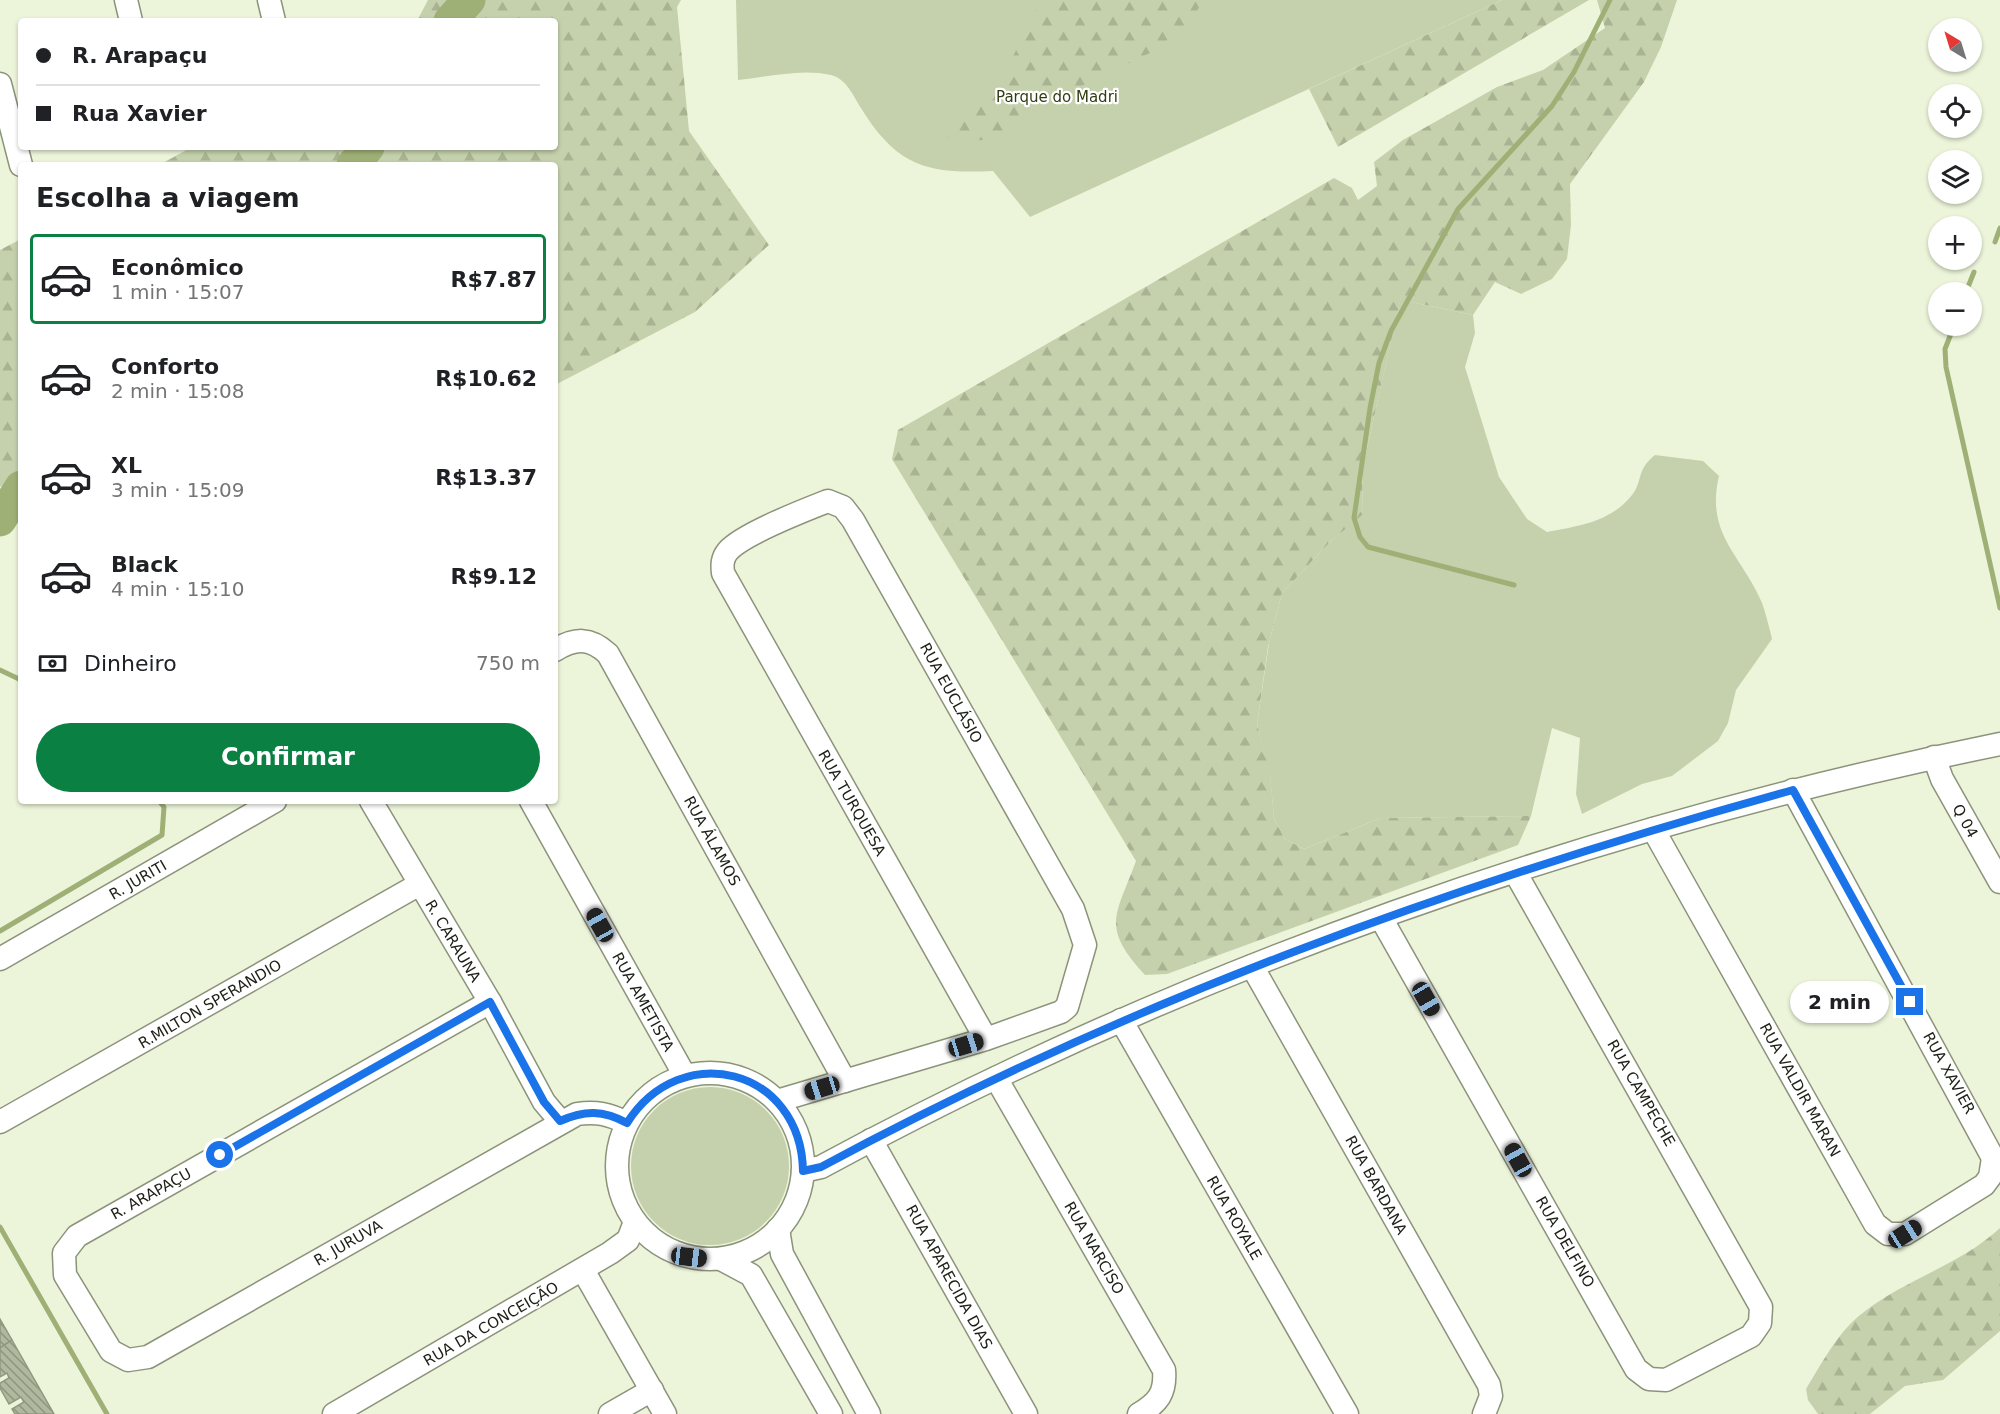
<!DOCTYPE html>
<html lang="pt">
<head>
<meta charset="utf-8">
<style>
	body { margin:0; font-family:"DejaVu Sans",sans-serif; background:#f2f2f2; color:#202124; height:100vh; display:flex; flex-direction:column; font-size:22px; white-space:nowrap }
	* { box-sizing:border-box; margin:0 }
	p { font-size:20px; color:#757577 }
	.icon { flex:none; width:33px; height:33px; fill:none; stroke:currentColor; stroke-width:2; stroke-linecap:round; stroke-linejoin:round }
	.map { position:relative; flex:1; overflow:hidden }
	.details { position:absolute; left:18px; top:162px; width:540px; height:642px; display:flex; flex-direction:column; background:#fff; border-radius:6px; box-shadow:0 2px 4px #0004 }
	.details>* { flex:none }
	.hud { position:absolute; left:18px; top:18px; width:540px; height:132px; border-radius:6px; box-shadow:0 2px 4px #0004; display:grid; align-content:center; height:132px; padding:0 18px; background:#fff }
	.needle { width:39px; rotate:322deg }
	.tools { position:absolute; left:1928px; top:18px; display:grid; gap:12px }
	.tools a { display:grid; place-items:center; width:54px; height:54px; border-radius:50%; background:#fff; box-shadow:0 2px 4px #0004; font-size:30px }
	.end { position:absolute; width:27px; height:27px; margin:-14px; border:8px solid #1a73e8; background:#fff; box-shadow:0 0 0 3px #fff }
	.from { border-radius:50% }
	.bubble { position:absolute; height:42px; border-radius:21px; background:#fff; box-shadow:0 2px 4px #0004; font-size:20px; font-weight:700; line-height:42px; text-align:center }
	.car { position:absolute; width:18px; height:36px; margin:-18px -9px; border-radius:8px; box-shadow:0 0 4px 2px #0007; background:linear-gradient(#222 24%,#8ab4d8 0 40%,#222 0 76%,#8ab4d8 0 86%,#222 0) }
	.hud b { display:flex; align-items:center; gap:21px; height:57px; font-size:22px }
	.hud b+b { border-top:2px solid #e0e0e0 }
	.hud i { width:15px; height:15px; background:#202124 }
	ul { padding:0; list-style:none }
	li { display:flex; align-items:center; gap:18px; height:90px; margin:0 12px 9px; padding:0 6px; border:3px solid transparent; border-radius:6px }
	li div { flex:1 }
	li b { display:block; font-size:22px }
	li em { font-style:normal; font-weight:700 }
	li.active { border-color:#0b8043 }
	li>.icon { width:54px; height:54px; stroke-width:1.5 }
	h2 { padding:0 18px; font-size:27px; line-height:72px }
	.pay { display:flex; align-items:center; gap:15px; height:66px; padding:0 18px; font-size:22px }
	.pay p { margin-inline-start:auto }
	.cta { display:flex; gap:12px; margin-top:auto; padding:12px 18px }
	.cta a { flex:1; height:69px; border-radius:36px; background:#0b8043; color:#fff; font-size:24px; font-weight:700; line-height:69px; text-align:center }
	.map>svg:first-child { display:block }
	.green { fill:#c5d1ac }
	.forest { fill:url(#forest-firs) }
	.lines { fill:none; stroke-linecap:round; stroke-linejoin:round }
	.stream { stroke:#9fb077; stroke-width:5 }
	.river { stroke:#9fb077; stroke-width:33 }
	.building { fill:url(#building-back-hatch); stroke:#919880; stroke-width:1.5 }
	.street-casing { stroke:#8b937b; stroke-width:25 }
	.street { stroke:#fff; stroke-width:22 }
	.route { stroke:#1a73e8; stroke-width:8 }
	.labels { text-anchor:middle; stroke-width:4.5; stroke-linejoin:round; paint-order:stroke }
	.park-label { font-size:15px; fill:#323c11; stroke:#fff }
	.street-label { font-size:15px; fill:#1d2016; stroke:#fff }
</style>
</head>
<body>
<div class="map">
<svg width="2000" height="1414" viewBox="0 0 2000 1414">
	<defs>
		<pattern id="forest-firs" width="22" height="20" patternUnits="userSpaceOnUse" patternTransform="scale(1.5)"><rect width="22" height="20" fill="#c5d1ac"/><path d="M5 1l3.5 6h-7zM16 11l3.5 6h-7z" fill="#a9b393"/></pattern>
		<pattern id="building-back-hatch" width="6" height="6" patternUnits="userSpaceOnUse" patternTransform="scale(1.5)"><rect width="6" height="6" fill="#b0b89e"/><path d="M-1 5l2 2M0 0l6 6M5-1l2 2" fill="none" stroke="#8f9580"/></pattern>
	</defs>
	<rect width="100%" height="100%" fill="#ecf5da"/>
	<!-- green -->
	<g class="green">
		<path d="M 736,0 L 1502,0 L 1030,217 L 993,171 C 928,174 897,167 861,108 C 853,96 847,79 831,75 C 802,68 767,77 738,80 Z"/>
		<path d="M 1401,296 L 1411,302 L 1473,315 L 1475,333 L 1465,367 L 1499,477 L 1527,519 L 1547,532 C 1578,526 1611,522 1632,495 C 1643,481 1636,470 1655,455 L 1703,461 L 1719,476 C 1705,535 1742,555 1762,603 C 1766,614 1769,627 1772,639 L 1736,690 L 1728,723 L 1718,741 L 1672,776 L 1642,784 L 1582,814 L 1576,794 L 1580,738 L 1552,728 L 1531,816 L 1381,818 L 1304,849 L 1285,839 L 1274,818 L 1270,775 L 1257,724 L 1269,643 L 1282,593 L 1331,541 L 1362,514 L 1363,466 Z"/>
		<circle cx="710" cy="1166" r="79"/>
	</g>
	<!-- forest -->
	<g class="forest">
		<path d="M 428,0 L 681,0 L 677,7 L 689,131 L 769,245 L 695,312 L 555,385 L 555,165 L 159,165 L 192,147 L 555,147 L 555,21 L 417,21 Z"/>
		<path d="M 1039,0 L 1203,0 L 1192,20 L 1154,51 L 1061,96 L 1005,139 L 962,141 L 942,136 L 940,124 C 954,111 962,115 972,107 C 1002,85 1026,34 1039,0 Z"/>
		<path d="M 1502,0 L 1589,0 L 1338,147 L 1309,89 Z"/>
		<path d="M 1597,0 L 1677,0 L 1661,47 L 1644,82 L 1570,184 L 1571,225 L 1567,259 L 1552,279 L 1521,294 L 1495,282 L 1473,315 L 1411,302 L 1401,297 L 1363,466 L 1362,515 L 1331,541 L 1282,593 L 1268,647 L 1257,724 L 1270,772 L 1274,818 L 1285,839 L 1304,849 L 1381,818 L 1531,816 L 1518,845 L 1167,974 L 1145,975 C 1100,926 1116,916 1136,861 L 892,459 L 898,430 L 1334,178 L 1352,188 L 1358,200 L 1377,186 L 1374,162 L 1403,140 L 1497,87 L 1543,70 L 1605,28 Z"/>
		<path d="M 21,239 L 21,476 L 0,487 L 0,250 Z"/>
		<path d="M 2000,1228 L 2000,1331 L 1943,1380 L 1905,1386 L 1870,1414 L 1818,1414 L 1808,1400 L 1806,1389 C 1822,1363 1839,1330 1864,1312 C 1906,1279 1960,1265 2000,1228 Z"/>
	</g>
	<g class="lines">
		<!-- stream -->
		<g class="stream">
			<path d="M 1995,242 L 2000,228"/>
			<path d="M 1966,292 L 1974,272"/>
			<path d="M 1954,326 L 1945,349 L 1946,367 L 2000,608"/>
			<path d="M 1514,585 L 1368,547 L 1360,537 L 1354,518 L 1370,408 L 1379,363 L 1391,331 L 1458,209 L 1552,106 L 1574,72 L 1610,0"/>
			<path d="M 0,670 L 21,680"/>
			<path d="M 0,931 L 162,835 L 164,807 L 159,801"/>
			<path d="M 0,1227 L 107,1414"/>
		</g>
		<!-- river -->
		<g class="river">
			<path d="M 450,21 L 469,0"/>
			<path d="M 353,165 L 368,147"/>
			<path d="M 0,520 L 21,487"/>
		</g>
	</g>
	<!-- building -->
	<g class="building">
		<path d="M 0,1319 L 12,1340 L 0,1348 Z"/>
		<path d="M 12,1340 L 54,1414 L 15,1414 L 12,1409 L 24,1402 L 21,1397 L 9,1404 L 0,1388 L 0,1383 L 9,1378 L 7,1373 L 0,1377 L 0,1348 Z"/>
	</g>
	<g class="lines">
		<!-- street casing -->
		<g class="street-casing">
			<g id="street">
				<path d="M 126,0 L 131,21"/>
				<path d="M 269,0 L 274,21"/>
				<path d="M 0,84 L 21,165"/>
				<path d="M 555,650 C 575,638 590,637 608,654 L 845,1081"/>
				<path d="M 1934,757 L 1942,779 L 2000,882"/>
				<path d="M 371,801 L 490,1002 L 544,1102 L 560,1121"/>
				<path d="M 531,801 L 685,1076"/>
				<path d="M 1653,829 L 1875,1224 L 1888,1234 L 1905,1234 L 1984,1185 L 1990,1177 L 1993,1158 L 1793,790"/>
				<path d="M 1381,918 L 1636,1369 L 1649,1379 L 1666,1380 L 1751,1336 L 1760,1323 L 1761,1307 L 1515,872"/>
				<path d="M 0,959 L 275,801"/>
				<path d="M 1252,966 L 1489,1385 L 1491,1396 L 1484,1414"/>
				<path d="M 490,1002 L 77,1236 L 64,1253 L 65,1275 L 111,1351 L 128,1360 L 148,1357 L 577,1114 C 596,1111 609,1114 627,1123"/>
				<path d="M 1121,1020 L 1347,1414"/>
				<circle cx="710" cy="1166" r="93"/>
				<path d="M 996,1078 L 1164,1370 C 1166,1393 1158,1403 1139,1414"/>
				<path d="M 777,1101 L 986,1039 L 1061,1012 L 1067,1007 L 1085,945 L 1073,909 L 853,520 L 843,507 L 828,501 C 805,510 743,534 728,551 C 722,558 722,565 723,573 L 986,1039"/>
				<path d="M 0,1122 L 418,885"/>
				<path d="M 871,1140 L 1026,1414"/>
				<path d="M 803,1171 L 821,1167 C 1188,968 1591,827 2000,744"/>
				<path d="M 778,1229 L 782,1254 L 869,1414"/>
				<path d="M 721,1259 L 751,1275 L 831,1414"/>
				<path d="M 583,1270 L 665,1414"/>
				<path d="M 334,1414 L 610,1253 L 628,1240 L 635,1222"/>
				<path d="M 610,1414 L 652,1390"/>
			</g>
		</g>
		<!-- street -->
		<use href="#street" class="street"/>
	</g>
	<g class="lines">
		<!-- route -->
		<path class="route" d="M 220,1155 L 490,1002 L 544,1102 L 560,1121 C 585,1110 603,1110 627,1123 C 681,1038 801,1068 803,1171 L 821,1167 C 1133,999 1453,884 1793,790 L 1910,1002"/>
	</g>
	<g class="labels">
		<!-- park labels -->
		<g class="park-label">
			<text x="1057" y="102">Parque do Madri</text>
		</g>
		<!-- street labels -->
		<g class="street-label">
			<text transform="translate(951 693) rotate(61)" y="5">RUA EUCLÁSIO</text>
			<text transform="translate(852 803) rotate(60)" y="5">RUA TURQUESA</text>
			<text transform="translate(1965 821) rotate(61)" y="5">Q 04</text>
			<text transform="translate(712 841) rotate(61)" y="5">RUA ÁLAMOS</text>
			<text transform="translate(138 880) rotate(-30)" y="5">R. JURITI</text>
			<text transform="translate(453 941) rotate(59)" y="5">R. CARAUNA</text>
			<text transform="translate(643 1002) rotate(61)" y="5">RUA AMETISTA</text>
			<text transform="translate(210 1004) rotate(-30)" y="5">R.MILTON SPERANDIO</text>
			<text transform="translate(1949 1073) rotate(61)" y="5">RUA XAVIER</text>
			<text transform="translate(1800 1090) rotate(61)" y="5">RUA VALDIR MARAN</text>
			<text transform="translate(1641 1093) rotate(60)" y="5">RUA CAMPECHE</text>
			<text transform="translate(1376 1185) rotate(61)" y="5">RUA BARDANA</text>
			<text transform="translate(151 1194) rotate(-29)" y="5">R. ARAPAÇU</text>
			<text transform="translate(1234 1218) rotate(60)" y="5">RUA ROYALE</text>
			<text transform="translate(1565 1242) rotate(60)" y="5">RUA DELFINO</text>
			<text transform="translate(348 1243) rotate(-30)" y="5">R. JURUVA</text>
			<text transform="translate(1094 1248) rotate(60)" y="5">RUA NARCISO</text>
			<text transform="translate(949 1277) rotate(61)" y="5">RUA APARECIDA DIAS</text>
			<text transform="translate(491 1324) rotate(-30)" y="5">RUA DA CONCEIÇÃO</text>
		</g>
	</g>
</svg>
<div class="tools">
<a><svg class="needle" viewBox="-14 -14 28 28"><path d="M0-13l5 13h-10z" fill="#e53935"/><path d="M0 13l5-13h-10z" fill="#757577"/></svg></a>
<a><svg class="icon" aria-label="locate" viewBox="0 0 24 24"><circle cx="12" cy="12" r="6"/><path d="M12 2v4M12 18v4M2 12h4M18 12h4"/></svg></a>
<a><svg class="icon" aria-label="layers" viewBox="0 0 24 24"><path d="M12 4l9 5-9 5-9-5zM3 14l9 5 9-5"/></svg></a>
<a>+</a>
<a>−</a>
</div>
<i class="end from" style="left:220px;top:1155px"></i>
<i class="end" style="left:1910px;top:1002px"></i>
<div class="bubble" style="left:1790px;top:981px;width:99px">2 min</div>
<i class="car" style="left:600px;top:925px;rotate:331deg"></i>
<i class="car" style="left:1426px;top:999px;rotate:150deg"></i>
<i class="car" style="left:966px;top:1045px;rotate:73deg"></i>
<i class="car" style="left:822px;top:1088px;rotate:253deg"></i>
<i class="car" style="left:1518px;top:1160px;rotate:331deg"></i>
<i class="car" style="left:1905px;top:1234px;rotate:58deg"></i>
<i class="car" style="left:689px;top:1257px;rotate:97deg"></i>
<div class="hud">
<b><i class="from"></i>R. Arapaçu</b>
<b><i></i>Rua Xavier</b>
</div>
<section class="details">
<h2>Escolha a viagem</h2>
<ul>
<li class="active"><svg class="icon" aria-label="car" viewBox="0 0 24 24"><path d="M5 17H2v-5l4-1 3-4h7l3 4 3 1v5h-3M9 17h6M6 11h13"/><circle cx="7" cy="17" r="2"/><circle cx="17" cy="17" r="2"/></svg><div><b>Econômico</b><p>1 min · 15:07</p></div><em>R$7.87</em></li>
<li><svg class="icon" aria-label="car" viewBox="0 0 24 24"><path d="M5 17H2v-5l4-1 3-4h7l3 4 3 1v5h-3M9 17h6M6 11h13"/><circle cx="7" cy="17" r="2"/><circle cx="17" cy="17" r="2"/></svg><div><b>Conforto</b><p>2 min · 15:08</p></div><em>R$10.62</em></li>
<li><svg class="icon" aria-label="car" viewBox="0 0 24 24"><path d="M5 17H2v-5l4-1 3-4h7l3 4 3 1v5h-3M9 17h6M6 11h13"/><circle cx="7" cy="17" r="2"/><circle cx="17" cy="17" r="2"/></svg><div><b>XL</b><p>3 min · 15:09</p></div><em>R$13.37</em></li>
<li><svg class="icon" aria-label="car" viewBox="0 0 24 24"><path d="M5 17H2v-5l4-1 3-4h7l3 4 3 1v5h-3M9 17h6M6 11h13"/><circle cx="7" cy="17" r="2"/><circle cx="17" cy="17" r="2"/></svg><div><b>Black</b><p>4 min · 15:10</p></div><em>R$9.12</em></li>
</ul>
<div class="pay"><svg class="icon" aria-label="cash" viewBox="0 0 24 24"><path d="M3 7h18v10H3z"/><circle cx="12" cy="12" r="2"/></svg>Dinheiro<p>750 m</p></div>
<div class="cta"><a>Confirmar</a></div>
</section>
</div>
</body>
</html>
